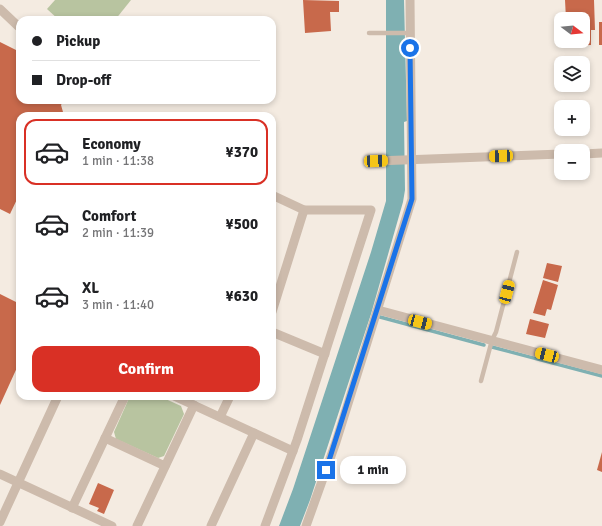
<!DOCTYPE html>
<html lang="en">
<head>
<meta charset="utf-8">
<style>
	body { margin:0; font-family:Signika,sans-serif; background:#f6f6f6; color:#202124; height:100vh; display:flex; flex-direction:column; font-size:15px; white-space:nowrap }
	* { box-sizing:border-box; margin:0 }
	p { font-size:13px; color:#757577 }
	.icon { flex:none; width:22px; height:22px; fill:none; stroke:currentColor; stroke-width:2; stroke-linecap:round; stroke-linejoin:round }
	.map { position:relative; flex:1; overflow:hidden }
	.panel { position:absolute; left:16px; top:112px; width:260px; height:288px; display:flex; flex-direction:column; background:#fff; border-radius:12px; box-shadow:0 2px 6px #0003 }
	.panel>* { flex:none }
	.top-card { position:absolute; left:16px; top:16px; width:260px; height:88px; border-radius:12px; box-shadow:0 2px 6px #0003; display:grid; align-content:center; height:88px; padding:0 16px; background:#fff }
	.needle { width:26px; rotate:106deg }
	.tools { position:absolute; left:554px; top:12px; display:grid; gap:8px }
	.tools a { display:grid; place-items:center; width:36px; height:36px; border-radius:8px; background:#fff; box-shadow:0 2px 6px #0003; font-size:20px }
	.end { position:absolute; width:18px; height:18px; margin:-9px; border:5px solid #1a73e8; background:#fff; box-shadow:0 0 0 2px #fff }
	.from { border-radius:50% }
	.bubble { position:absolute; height:28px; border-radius:12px; background:#fff; box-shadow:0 2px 6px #0003; font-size:13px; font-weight:700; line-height:28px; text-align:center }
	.car { position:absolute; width:12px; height:24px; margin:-12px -6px; border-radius:5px; box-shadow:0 0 3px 1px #0007; background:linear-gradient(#f5c518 24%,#345 0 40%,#f5c518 0 76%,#345 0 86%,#f5c518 0) }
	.top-card b { display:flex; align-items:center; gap:14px; height:38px; font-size:15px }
	.top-card b+b { border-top:1px solid #e0e0e0 }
	.top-card i { width:10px; height:10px; background:#202124 }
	ul { padding:7px 0 0; list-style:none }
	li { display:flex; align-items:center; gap:12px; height:66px; margin:0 8px 6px; padding:0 8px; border:2px solid transparent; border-radius:12px }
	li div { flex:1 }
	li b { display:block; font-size:15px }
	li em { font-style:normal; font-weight:700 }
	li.active { border-color:#d93025 }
	li>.icon { width:36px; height:36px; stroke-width:1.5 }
	.primary-button { display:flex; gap:8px; margin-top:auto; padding:8px 16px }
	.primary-button a { flex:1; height:46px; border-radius:12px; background:#d93025; color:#fff; font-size:16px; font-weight:700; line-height:46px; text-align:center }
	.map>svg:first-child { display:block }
	.green { fill:#b8c4a0 }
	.water { fill:#7fb0b2 }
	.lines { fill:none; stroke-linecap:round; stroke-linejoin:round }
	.stream { stroke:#7fb0b2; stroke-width:3.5 }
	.building { fill:#c8694b }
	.service { stroke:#cdbbac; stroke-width:4.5 }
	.minor { stroke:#cdbbac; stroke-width:9 }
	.route { stroke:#1a73e8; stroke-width:5 }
</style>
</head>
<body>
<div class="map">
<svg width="602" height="526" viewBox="0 0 602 526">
	<rect width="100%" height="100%" fill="#f4ebe1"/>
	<!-- green -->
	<g class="green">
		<path d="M 55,0 L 131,0 L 115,20 L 59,20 L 47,9 Z"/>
		<path d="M 130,396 L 159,396 L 181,406 L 184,414 L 164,456 L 158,458 L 116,439 L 114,432 Z"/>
	</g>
	<!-- water -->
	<path class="water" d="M 386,0 L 404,0 L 407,121 L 404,122 L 405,190 L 403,202 L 371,314 L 310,500 L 300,526 L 279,526 L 293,489 L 371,252 L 386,201 Z"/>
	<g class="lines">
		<!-- stream -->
		<g class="stream">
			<path d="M 380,317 L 484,345"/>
			<path d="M 492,347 L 602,376"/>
		</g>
	</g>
	<!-- building -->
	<g class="building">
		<path d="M 303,0 L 339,1 L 339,12 L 330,12 L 331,31 L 305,33 Z"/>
		<path d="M 565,0 L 594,0 L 595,30 L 591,30 L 591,45 L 567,46 L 567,41 L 583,41 L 583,19 L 566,19 Z"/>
		<rect x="599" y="22" width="3" height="23"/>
		<path d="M 0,42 L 20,52 L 20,100 L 64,100 L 61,105 L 63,112 L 61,116 L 20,116 L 20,193 L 10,214 L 0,209 Z"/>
		<path d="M 547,263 L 562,266 L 558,282 L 543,278 Z"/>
		<path d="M 543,280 L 558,285 L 551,310 L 547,309 L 545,316 L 533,313 Z"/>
		<path d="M 0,294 L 20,304 L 20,361 L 0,405 Z"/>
		<path d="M 530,319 L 549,324 L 545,338 L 526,334 Z"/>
		<path d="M 602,452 L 602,472 L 597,470 Z"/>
		<path d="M 98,483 L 114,490 L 104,514 L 97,511 L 99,508 L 89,504 Z"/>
	</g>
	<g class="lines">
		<!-- service -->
		<g class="service">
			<path d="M 369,33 L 410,33"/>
			<path d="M 481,381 L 492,340 L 496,332 L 517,252"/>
		</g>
		<!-- minor -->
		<g class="minor">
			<path d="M 0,9 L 20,28"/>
			<path d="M 583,154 L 602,153"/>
			<path d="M 376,161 L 561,154"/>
			<path d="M 378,310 L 602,370"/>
			<path d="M 272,312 L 304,210"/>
			<path d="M 272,332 L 325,354"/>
			<path d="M 174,396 L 293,451"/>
			<path d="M 220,417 L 230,396"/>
			<path d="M 105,438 L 165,466"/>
			<path d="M 0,474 L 112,526"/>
			<path d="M 72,508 L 125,396"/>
			<path d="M 0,522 L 58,396"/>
			<path d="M 137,526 L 194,405"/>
			<path d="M 211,526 L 254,433"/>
			<path d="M 265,526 L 297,440 L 371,210 L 304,210 L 272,195"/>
			<path d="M 306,526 L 336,442 L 412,199 L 410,0"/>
		</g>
	</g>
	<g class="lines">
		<!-- route -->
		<path class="route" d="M 326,470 L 412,199 L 410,48"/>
	</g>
</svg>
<div class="tools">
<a><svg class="needle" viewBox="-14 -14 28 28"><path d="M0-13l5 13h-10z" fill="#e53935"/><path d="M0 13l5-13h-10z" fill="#757577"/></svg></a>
<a><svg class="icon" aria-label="layers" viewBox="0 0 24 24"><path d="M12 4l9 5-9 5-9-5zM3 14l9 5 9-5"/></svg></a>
<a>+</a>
<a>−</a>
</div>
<i class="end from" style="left:410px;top:48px"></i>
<i class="end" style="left:326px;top:470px"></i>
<div class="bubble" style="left:340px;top:456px;width:66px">1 min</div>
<i class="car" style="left:501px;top:156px;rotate:268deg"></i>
<i class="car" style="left:376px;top:161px;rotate:88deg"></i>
<i class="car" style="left:507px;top:292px;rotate:15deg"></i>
<i class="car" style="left:420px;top:322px;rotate:105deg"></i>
<i class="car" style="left:547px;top:355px;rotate:285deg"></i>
<div class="top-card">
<b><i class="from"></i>Pickup</b>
<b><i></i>Drop-off</b>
</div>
<section class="panel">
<ul>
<li class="active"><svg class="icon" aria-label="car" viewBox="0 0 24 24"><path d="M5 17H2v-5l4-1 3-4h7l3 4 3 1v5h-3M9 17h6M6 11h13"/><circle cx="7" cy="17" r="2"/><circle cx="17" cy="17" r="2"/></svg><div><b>Economy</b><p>1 min · 11:38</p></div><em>¥370</em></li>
<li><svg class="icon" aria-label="car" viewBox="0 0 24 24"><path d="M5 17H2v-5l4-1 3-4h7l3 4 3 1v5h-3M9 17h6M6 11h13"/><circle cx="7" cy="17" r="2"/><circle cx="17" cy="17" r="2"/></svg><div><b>Comfort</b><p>2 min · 11:39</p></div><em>¥500</em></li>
<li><svg class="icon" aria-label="car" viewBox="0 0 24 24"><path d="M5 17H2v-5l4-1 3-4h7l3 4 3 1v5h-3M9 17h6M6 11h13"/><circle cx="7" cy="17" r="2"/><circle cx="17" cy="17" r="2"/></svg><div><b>XL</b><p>3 min · 11:40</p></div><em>¥630</em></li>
</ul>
<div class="primary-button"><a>Confirm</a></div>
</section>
</div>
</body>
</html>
